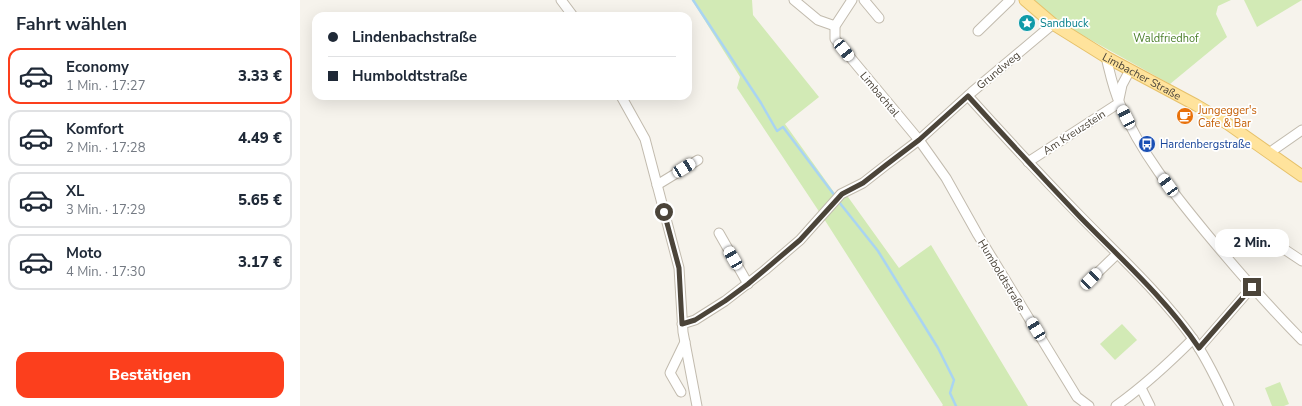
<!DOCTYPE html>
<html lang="de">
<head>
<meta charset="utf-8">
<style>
	body { margin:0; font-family:"Nunito Sans",sans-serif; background:#f2f2f3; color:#1f2937; height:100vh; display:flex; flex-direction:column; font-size:15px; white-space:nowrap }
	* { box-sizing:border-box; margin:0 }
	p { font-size:13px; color:#747a83 }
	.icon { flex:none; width:22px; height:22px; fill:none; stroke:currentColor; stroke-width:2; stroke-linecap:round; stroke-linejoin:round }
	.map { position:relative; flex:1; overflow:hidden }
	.side { display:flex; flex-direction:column; background:#fff; width:300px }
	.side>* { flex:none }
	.hud { position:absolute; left:12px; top:12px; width:380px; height:88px; border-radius:12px; box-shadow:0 4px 16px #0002; display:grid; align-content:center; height:88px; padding:0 16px; background:#fff }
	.end { position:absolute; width:18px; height:18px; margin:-9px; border:5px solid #4b4439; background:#fff; box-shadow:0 0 0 2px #fff }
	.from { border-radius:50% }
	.bubble { position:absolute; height:28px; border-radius:12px; background:#fff; box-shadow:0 4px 16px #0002; font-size:13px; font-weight:800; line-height:28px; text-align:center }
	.car { position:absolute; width:12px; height:24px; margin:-12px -6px; border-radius:5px; box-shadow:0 0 3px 1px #0007; background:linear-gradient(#fff 24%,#345 0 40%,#fff 0 76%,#345 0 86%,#fff 0) }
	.hud b { display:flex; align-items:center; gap:14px; height:38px; font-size:15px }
	.hud b+b { border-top:1px solid #e0e1e3 }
	.hud i { width:10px; height:10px; background:#1f2937 }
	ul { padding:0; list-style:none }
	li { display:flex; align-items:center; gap:12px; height:56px; margin:0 8px 6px; padding:0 8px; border:2px solid #e0e1e3; border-radius:12px }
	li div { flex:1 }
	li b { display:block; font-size:15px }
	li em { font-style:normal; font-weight:800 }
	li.active { border-color:#fc3f1d }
	li>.icon { width:36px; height:36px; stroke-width:1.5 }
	h2 { padding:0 16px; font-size:18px; line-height:48px }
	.cta { display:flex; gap:8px; margin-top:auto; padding:8px 16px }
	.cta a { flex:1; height:46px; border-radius:12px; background:#fc3f1d; color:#fff; font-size:16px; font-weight:800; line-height:46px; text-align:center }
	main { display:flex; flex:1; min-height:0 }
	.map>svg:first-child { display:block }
	.green { fill:#d2eab5 }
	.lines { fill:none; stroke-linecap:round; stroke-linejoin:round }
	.stream { stroke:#a9d4f2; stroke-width:2.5 }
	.minor-casing { stroke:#c2bbae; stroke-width:11 }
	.major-casing { stroke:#e6c16a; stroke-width:13 }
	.minor { stroke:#fff; stroke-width:9 }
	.major { stroke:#ffe39c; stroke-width:11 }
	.route { stroke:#4b4439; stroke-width:5 }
	.labels { text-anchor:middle; stroke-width:3.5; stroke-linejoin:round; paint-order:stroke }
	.culture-label { font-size:11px; fill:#0d838f; stroke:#fff; text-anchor:start }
	.park-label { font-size:11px; fill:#4a7f2a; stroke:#fff }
	.street-label { font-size:11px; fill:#4b4439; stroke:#fff }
	.food-label { font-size:11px; fill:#c56008; stroke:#fff; text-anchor:start }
	.transit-label { font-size:11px; fill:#164399; stroke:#fff; text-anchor:start }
</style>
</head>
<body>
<main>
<section class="side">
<h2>Fahrt wählen</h2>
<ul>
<li class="active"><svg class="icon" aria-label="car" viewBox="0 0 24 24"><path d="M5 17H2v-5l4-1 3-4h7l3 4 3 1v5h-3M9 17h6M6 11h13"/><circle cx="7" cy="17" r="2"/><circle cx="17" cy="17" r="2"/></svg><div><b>Economy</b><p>1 Min. · 17:27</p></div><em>3.33 €</em></li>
<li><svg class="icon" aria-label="car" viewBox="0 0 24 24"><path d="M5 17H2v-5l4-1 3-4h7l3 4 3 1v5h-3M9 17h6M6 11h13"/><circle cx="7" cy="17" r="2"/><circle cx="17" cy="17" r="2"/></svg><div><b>Komfort</b><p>2 Min. · 17:28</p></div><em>4.49 €</em></li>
<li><svg class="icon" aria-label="car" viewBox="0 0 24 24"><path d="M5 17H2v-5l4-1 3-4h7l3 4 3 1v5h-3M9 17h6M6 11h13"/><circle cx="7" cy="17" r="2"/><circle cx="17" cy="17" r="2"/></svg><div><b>XL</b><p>3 Min. · 17:29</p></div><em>5.65 €</em></li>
<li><svg class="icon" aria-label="car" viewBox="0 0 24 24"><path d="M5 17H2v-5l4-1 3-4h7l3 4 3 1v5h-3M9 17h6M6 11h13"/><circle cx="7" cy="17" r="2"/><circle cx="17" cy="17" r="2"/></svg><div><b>Moto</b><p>4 Min. · 17:30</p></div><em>3.17 €</em></li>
</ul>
<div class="cta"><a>Bestätigen</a></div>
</section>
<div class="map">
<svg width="1002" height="406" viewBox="0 0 1002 406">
	<rect width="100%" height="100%" fill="#f6f3ec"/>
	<!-- green -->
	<g class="green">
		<path d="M 392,0 L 452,0 L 453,15 L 519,97 L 485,124 L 536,195 L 543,190 L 599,268 L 631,245 L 728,406 L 642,406 L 643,405 L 526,222 L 437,88 L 440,77 Z"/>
		<path d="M 732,0 L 931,0 L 918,6 L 916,14 L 927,37 L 870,84 L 755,20 Z"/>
		<path d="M 944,0 L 1002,0 L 957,27 Z"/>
		<path d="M 822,324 L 837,340 L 815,360 L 800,344 Z"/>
		<path d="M 980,382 L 989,404 L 984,406 L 972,406 L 965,388 Z"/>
	</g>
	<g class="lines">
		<!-- stream -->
		<g class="stream">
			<path d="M 393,0 L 461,103 L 477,131 L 483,127 L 535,196"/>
			<path d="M 539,202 L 578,251 L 638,348 L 654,380 L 650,393 L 656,406"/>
		</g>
		<!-- minor casing -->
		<g class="minor-casing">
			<g id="minor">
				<path d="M 261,0 L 273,16"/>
				<path d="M 494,0 L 518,20 L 535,26"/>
				<path d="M 552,0 L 535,26 L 535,39 L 619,140 L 646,178 L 678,235 L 777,397 L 789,406"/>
				<path d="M 564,0 L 579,18"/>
				<path d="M 678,31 L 710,0"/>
				<path d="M 806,57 C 810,73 813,89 820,104 C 840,152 874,194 907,234 C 937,270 968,306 1002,340"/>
				<path d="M 321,96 L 345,139 L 379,268 L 383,332 L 397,406"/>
				<path d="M 668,96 C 705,137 742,177 780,216 C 819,256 861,294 893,339 C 908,360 918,383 929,406"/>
				<path d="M 819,99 L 822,85 L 830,70"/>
				<path d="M 969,153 L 1002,130"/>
				<path d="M 728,162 L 819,103"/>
				<path d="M 357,185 L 398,160"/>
				<path d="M 419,233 L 448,284"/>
				<path d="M 975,243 L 1002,261"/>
				<path d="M 791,279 L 817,254"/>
				<path d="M 382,324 L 395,320 L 425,301 L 465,270 L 500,240 L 541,194 L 563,183 L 586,165 L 619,140 L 672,92 L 753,24"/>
				<path d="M 899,348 L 952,287"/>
				<path d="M 841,388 L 850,406"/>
				<path d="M 381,392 L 370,373 L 385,342"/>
				<path d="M 816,406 C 844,386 869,363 893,339"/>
			</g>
		</g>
		<!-- major casing -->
		<g class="major-casing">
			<g id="major">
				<path id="s1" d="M 725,0 L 753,24 L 806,57 L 896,105 L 928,124 L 1002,176"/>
			</g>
		</g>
		<!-- minor -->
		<use href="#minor" class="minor"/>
		<!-- major -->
		<use href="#major" class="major"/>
	</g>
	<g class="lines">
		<!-- route -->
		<path class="route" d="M 364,212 L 379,268 L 382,324 L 395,320 L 406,313 L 425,301 L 448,284 L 500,240 L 542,194 L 563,183 L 586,165 L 619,140 L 668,96 C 705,137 742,177 780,217 C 821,259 866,299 899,348 L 952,287"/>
	</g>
	<!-- icons -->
	<defs>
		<g id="sight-disc" transform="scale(0.9)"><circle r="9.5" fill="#0f9aa8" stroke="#fff"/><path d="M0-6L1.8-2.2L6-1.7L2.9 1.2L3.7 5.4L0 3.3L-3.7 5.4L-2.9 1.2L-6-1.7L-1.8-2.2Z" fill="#fff"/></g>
		<g id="cafe-disc" transform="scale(0.9)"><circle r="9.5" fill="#e8710a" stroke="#fff"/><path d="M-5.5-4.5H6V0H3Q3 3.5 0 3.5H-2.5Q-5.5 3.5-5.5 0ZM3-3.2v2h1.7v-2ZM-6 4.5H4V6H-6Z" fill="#fff"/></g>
		<g id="bus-disc" transform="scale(0.9)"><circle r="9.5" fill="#1a4fb4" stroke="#fff"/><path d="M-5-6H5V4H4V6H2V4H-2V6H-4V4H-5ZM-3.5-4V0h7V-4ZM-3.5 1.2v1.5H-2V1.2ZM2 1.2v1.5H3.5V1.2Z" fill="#fff"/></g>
	</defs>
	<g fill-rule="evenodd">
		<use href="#sight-disc" x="727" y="23"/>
		<use href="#cafe-disc" x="885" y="116"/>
		<use href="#bus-disc" x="847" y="144"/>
	</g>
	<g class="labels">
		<!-- culture labels -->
		<g class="culture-label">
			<text x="740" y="27">Sandbuck</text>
		</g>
		<!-- park labels -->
		<g class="park-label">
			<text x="866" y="42">Waldfriedhof</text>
		</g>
		<!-- street labels -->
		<g class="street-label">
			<text transform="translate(698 70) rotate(-40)" y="4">Grundweg</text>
			<text dy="4" stroke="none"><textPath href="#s1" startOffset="140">Limbacher Straße</textPath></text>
			<text transform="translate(580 94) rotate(50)" y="4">Limbachtal</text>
			<text transform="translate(774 132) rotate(-33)" y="4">Am Kreuzstein</text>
			<text transform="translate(702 275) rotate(59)" y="4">Humboldtstraße</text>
		</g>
		<!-- food labels -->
		<g class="food-label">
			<text x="898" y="114">Jungegger's<tspan x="898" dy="13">Cafe &amp; Bar</tspan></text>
		</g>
		<!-- transit labels -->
		<g class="transit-label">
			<text x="860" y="148">Hardenbergstraße</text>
		</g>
	</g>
</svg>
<i class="end from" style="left:364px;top:212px"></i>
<i class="end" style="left:952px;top:287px"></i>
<div class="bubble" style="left:915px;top:229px;width:74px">2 Min.</div>
<i class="car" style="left:544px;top:50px;rotate:141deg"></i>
<i class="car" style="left:826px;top:117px;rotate:333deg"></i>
<i class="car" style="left:384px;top:168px;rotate:58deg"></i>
<i class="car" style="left:868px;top:185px;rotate:324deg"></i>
<i class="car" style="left:433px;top:258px;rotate:330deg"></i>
<i class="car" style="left:791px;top:279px;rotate:45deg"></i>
<i class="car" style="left:736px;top:329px;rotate:329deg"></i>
<div class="hud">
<b><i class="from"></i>Lindenbachstraße</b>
<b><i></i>Humboldtstraße</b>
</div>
</div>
</main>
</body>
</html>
